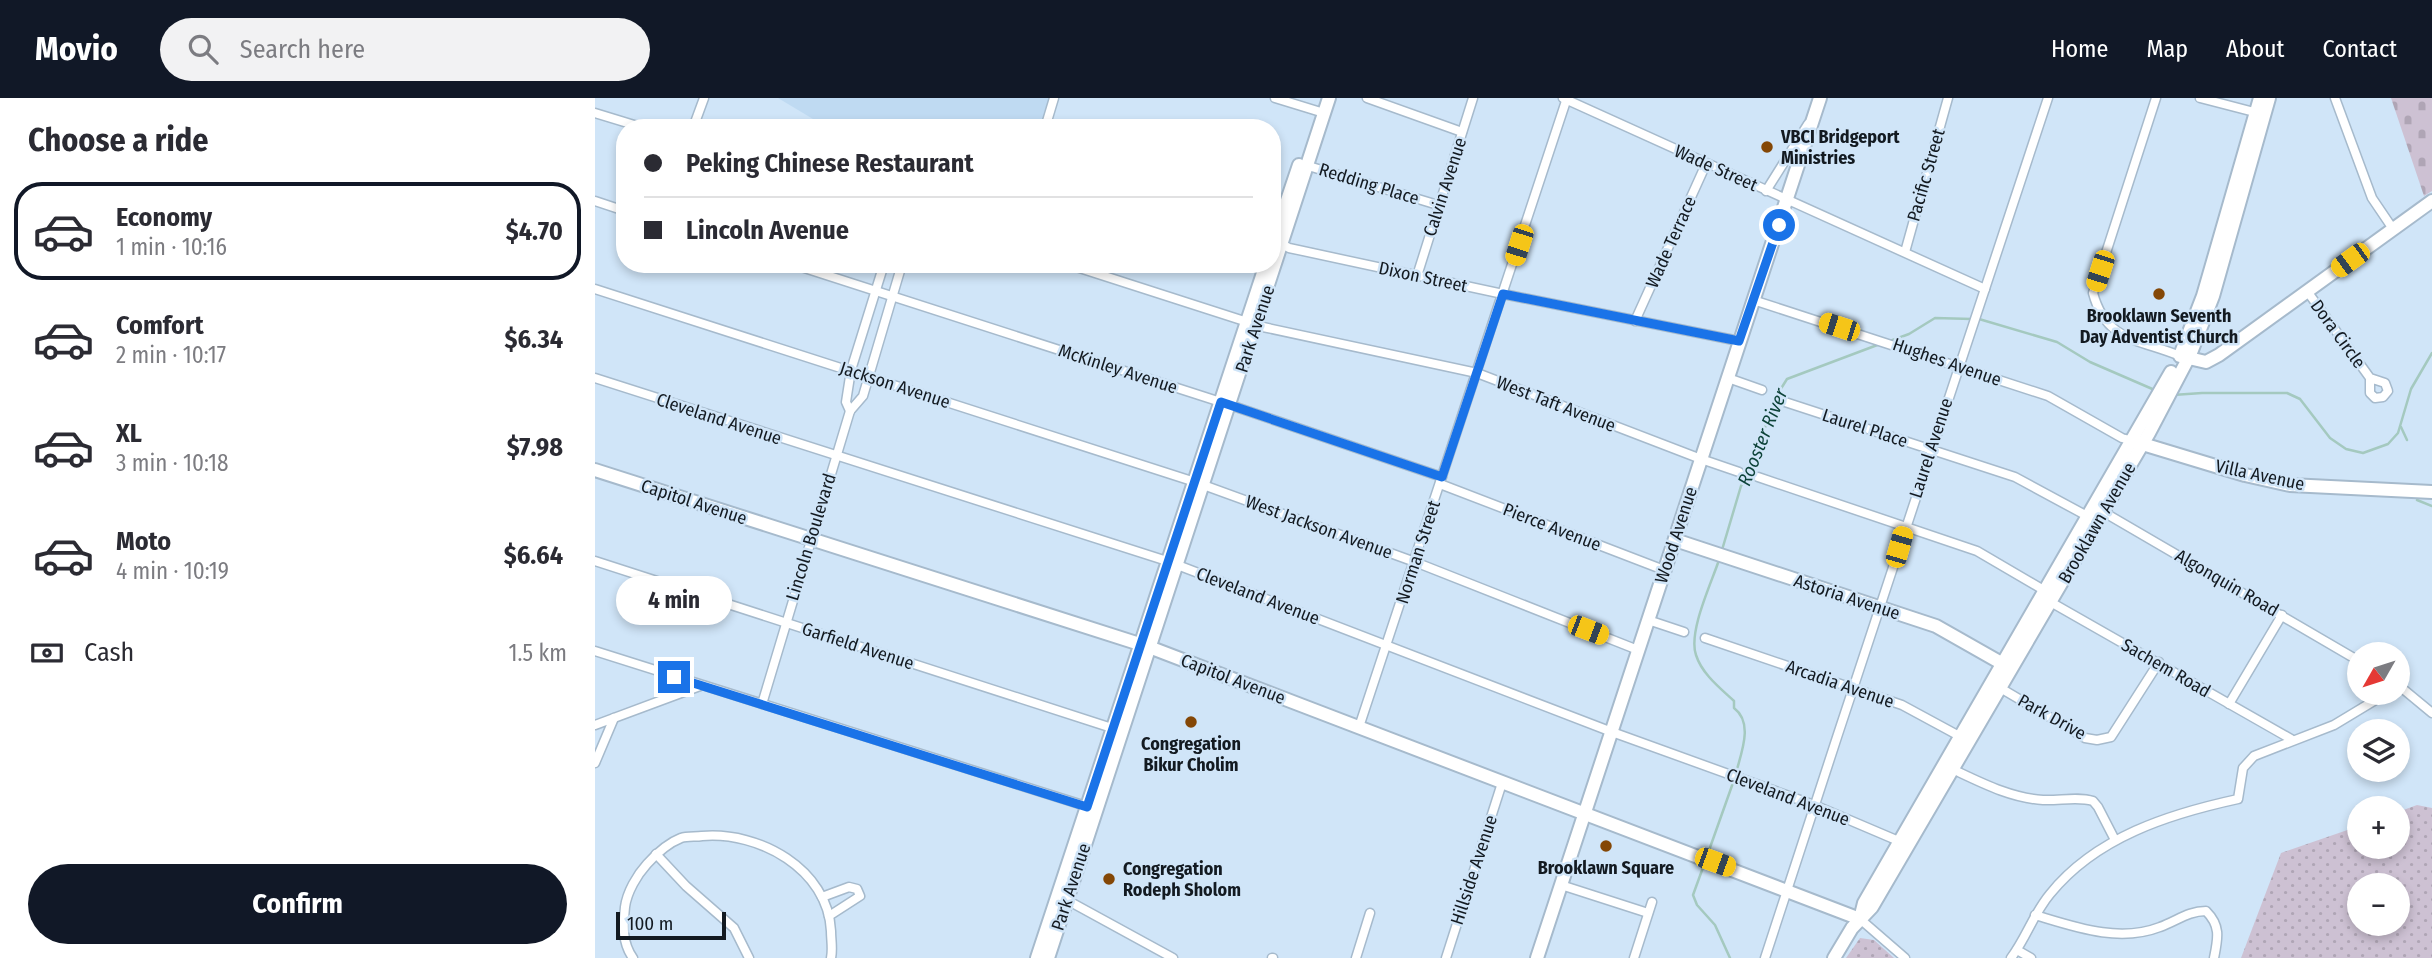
<!DOCTYPE html>
<html lang="en">
<head>
<meta charset="utf-8">
<style>
	body { margin:0; font-family:"Fira Sans Condensed",sans-serif; background:#f2f2f3; color:#2b2b33; height:100vh; display:flex; flex-direction:column; font-size:26px; white-space:nowrap }
	* { box-sizing:border-box; margin:0 }
	p { font-size:23px; color:#7c7c81 }
	.icon { flex:none; width:38px; height:38px; fill:none; stroke:currentColor; stroke-width:2; stroke-linecap:round; stroke-linejoin:round }
	.map { position:relative; flex:1; overflow:hidden }
	.panel { display:flex; flex-direction:column; background:#fff; width:595px }
	.panel>* { flex:none }
	.banner { position:absolute; left:21px; top:21px; width:665px; height:154px; border-radius:28px; box-shadow:0 4px 10px #0003; display:grid; align-content:center; height:154px; padding:0 28px; background:#fff }
	.needle { width:46px; rotate:231deg }
	.tools { position:absolute; left:1752px; top:544px; display:grid; gap:14px }
	.tools a { display:grid; place-items:center; width:63px; height:63px; border-radius:50%; background:#fff; box-shadow:0 4px 10px #0003; font-size:35px }
	.scale { position:absolute; left:21px; bottom:18px; width:110px; box-sizing:border-box; padding-left:7px; border:4px solid #131a21; border-top:0; font-size:19px; line-height:24px; white-space:nowrap; color:#131a21; -webkit-text-stroke:5px #d0e5f8; paint-order:stroke }
	.end { position:absolute; width:32px; height:32px; margin:-16px; border:9px solid #1a73e8; background:#fff; box-shadow:0 0 0 4px #fff }
	.from { border-radius:50% }
	.bubble { position:absolute; height:49px; border-radius:24px; background:#fff; box-shadow:0 4px 10px #0003; font-size:23px; font-weight:700; line-height:49px; text-align:center }
	.car { position:absolute; width:21px; height:42px; margin:-21px -10px; border-radius:9px; box-shadow:0 0 5px 2px #0007; background:linear-gradient(#f5c518 24%,#345 0 40%,#f5c518 0 76%,#345 0 86%,#f5c518 0) }
	.banner b { display:flex; align-items:center; gap:24px; height:66px; font-size:26px }
	.banner b+b { border-top:2px solid #e1e1e2 }
	.banner i { width:18px; height:18px; background:#2b2b33 }
	ul { padding:0; list-style:none }
	li { display:flex; align-items:center; gap:21px; height:98px; margin:0 14px 10px; padding:0 14px; border:4px solid transparent; border-radius:28px }
	li div { flex:1 }
	li b { display:block; font-size:26px }
	li em { font-style:normal; font-weight:700 }
	li.active { border-color:#111827 }
	li>.icon { width:63px; height:63px; stroke-width:1.5 }
	h2 { padding:0 28px; font-size:32px; line-height:84px }
	.pay { display:flex; align-items:center; gap:18px; height:77px; padding:0 28px; font-size:26px }
	.pay p { margin-inline-start:auto }
	.primary-button { display:flex; gap:14px; margin-top:auto; padding:14px 28px }
	.primary-button a { flex:1; height:80px; border-radius:42px; background:#111827; color:#fff; font-size:28px; font-weight:700; line-height:80px; text-align:center }
	header { display:flex; align-items:center; gap:42px; box-sizing:border-box; height:98px; padding:0 35px; background:#111827; color:#fff }
	header strong { font-size:33px }
	nav { display:flex; gap:38px; margin-inline-start:auto; font-size:24px }
	.search { width:490px; height:63px; background:#f2f2f3; display:flex; align-items:center; gap:18px; box-sizing:border-box; padding:0 24px; border-radius:38px; color:#7c7c81; font-size:26px }
	main { display:flex; flex:1; min-height:0 }
	.map>svg:first-child { display:block }
	.built { fill:#bfdaf2 }
	.grass { fill:url(#grass-dots); fill-rule:evenodd }
	.cemetery { fill:url(#cemetery-stones) }
	.lines { fill:none; stroke-linecap:round; stroke-linejoin:round }
	.stream { stroke:#a4c9bf; stroke-width:2.5 }
	.street-casing { stroke:#a6bacc; stroke-width:11 }
	.secondary-casing { stroke:#a6bacc; stroke-width:16 }
	.street { stroke:#fff; stroke-width:8 }
	.secondary { stroke:#fff; stroke-width:12 }
	.route { stroke:#1a73e8; stroke-width:9 }
	.poi-dot { fill:#844706; stroke:#d0e5f8; stroke-width:2.5 }
	.labels { text-anchor:middle; stroke-width:5; stroke-linejoin:round; paint-order:stroke }
	.poi-label { font-size:18px; font-weight:bold; fill:#131a21; stroke:#d0e5f8 }
	.street-label { font-size:18px; fill:#131a21; stroke:#d0e5f8 }
	.water-label { font-size:19px; font-style:italic; fill:#0d4339; stroke:#d0e5f8 }
</style>
</head>
<body>
<header>
<strong>Movio</strong>
<div class="search"><svg class="icon" aria-label="search" viewBox="0 0 24 24"><circle cx="10" cy="10" r="6"/><path d="M15 15l6 6"/></svg>Search here</div>
<nav><a>Home</a><a>Map</a><a>About</a><a>Contact</a></nav>
</header>
<main>
<section class="panel">
<h2>Choose a ride</h2>
<ul>
<li class="active"><svg class="icon" aria-label="car" viewBox="0 0 24 24"><path d="M5 17H2v-5l4-1 3-4h7l3 4 3 1v5h-3M9 17h6M6 11h13"/><circle cx="7" cy="17" r="2"/><circle cx="17" cy="17" r="2"/></svg><div><b>Economy</b><p>1 min · 10:16</p></div><em>$4.70</em></li>
<li><svg class="icon" aria-label="car" viewBox="0 0 24 24"><path d="M5 17H2v-5l4-1 3-4h7l3 4 3 1v5h-3M9 17h6M6 11h13"/><circle cx="7" cy="17" r="2"/><circle cx="17" cy="17" r="2"/></svg><div><b>Comfort</b><p>2 min · 10:17</p></div><em>$6.34</em></li>
<li><svg class="icon" aria-label="car" viewBox="0 0 24 24"><path d="M5 17H2v-5l4-1 3-4h7l3 4 3 1v5h-3M9 17h6M6 11h13"/><circle cx="7" cy="17" r="2"/><circle cx="17" cy="17" r="2"/></svg><div><b>XL</b><p>3 min · 10:18</p></div><em>$7.98</em></li>
<li><svg class="icon" aria-label="car" viewBox="0 0 24 24"><path d="M5 17H2v-5l4-1 3-4h7l3 4 3 1v5h-3M9 17h6M6 11h13"/><circle cx="7" cy="17" r="2"/><circle cx="17" cy="17" r="2"/></svg><div><b>Moto</b><p>4 min · 10:19</p></div><em>$6.64</em></li>
</ul>
<div class="pay"><svg class="icon" aria-label="cash" viewBox="0 0 24 24"><path d="M3 7h18v10H3z"/><circle cx="12" cy="12" r="2"/></svg>Cash<p>1.5 km</p></div>
<div class="primary-button"><a>Confirm</a></div>
</section>
<div class="map">
<svg width="1837" height="860" viewBox="0 0 1837 860">
	<defs>
		<pattern id="grass-dots" width="8" height="8" patternUnits="userSpaceOnUse" patternTransform="scale(1.75)"><rect width="8" height="8" fill="#cdc1d3"/><path d="M2 2h.1M6 6h.1" fill="none" stroke="#afa5b5" stroke-width="1.8" stroke-linecap="round"/></pattern>
		<pattern id="cemetery-stones" width="16" height="16" patternUnits="userSpaceOnUse" patternTransform="scale(1.75)"><rect width="16" height="16" fill="#cdc1d3"/><path d="M2 7V4a2 2 0 0 1 4 0v3zM10 15v-3a2 2 0 0 1 4 0v3z" fill="#afa5b5"/></pattern>
	</defs>
	<rect width="100%" height="100%" fill="#d0e5f8"/>
	<!-- built -->
	<path class="built" d="M 183,0 L 457,0 L 448,30 L 233,30 Z"/>
	<!-- grass -->
	<g class="grass">
		<path d="M 1822,707 L 1837,710 L 1837,860 L 1646,860 L 1686,755 L 1764,728 L 1764,749 L 1802,749 L 1803,714 ZM 1764,788 L 1802,788 L 1802,826 L 1764,826 Z"/>
		<path d="M 1265,840 L 1279,842 L 1299,860 L 1251,860 Z"/>
	</g>
	<!-- cemetery -->
	<path class="cemetery" d="M 1796,0 L 1837,0 L 1837,93 L 1829,98 Z"/>
	<g class="lines">
		<!-- stream -->
		<g class="stream">
			<path d="M 1384,221 L 1462,244 L 1495,264 L 1562,293"/>
			<path d="M 1295,243 L 1314,236 L 1340,220 L 1377,221"/>
			<path d="M 1578,297 L 1607,295 L 1692,295 L 1705,301 L 1735,340 L 1751,351 L 1768,355 L 1793,346 L 1803,335 L 1816,291 L 1837,255"/>
			<path d="M 1806,329 L 1812,342"/>
			<path d="M 1822,402 L 1837,408"/>
			<path d="M 1127,452 L 1146,388 L 1151,381 L 1182,297 L 1192,281 L 1285,246"/>
			<path d="M 1124,462 C 1116,486 1093,534 1101,557 C 1107,576 1125,590 1139,603 L 1139,610 C 1159,625 1146,655 1141,675"/>
			<path d="M 1112,758 L 1139,682"/>
			<path d="M 1110,764 L 1098,797 L 1102,807 L 1120,827 L 1135,860"/>
		</g>
		<!-- street casing -->
		<g class="street-casing">
			<g id="street">
				<path d="M 680,0 L 729,15"/>
				<path d="M 772,0 L 867,34"/>
				<path d="M 968,0 L 1390,191"/>
				<path d="M 1561,0 L 1498,195 C 1511,244 1544,241 1585,258"/>
				<path d="M 1605,0 L 1663,15"/>
				<path d="M 1740,0 L 1777,100 L 1798,131"/>
				<path d="M 0,15 L 49,30"/>
				<path d="M 98,30 L 109,0"/>
				<path d="M 450,30 L 459,0"/>
				<path d="M 710,67 L 843,107"/>
				<path d="M 1171,93 L 1213,26"/>
				<path d="M 0,103 L 30,113"/>
				<path d="M 685,145 L 694,150 L 908,196 L 1144,243"/>
				<path d="M 1310,154 L 1353,0"/>
				<path d="M 197,166 L 635,307 L 847,379"/>
				<path d="M 472,166 L 668,229 L 882,275 L 1106,361 L 1144,374"/>
				<path d="M 822,178 L 878,0"/>
				<path d="M 0,191 L 600,384 L 820,464 L 1043,552"/>
				<path d="M 1712,193 L 1775,280 L 1790,285 L 1793,293 L 1788,299 L 1780,300 L 1775,295 L 1775,280"/>
				<path d="M 1158,202 L 1453,298 L 1527,340 L 1538,343"/>
				<path d="M 1040,223 L 1111,66"/>
				<path d="M 0,280 L 572,463 L 1017,634 L 1219,707 L 1306,744"/>
				<path d="M 1133,280 L 1167,292"/>
				<path d="M 1190,304 L 1420,379 L 1494,419"/>
				<path d="M 255,313 L 251,304 L 256,272 L 289,166"/>
				<path d="M 1163,379 L 1382,453 L 1452,494"/>
				<path d="M 845,386 L 1069,472"/>
				<path d="M 1505,412 L 1764,563"/>
				<path d="M 0,463 L 520,631"/>
				<path d="M 1452,502 L 1696,641"/>
				<path d="M 1053,522 L 1089,534"/>
				<path d="M 1110,540 L 1307,607 L 1368,640"/>
				<path d="M 0,553 L 494,709"/>
				<path d="M 1802,586 L 1837,615"/>
				<path d="M 1402,588 L 1490,640 L 1502,642 L 1516,639 L 1564,564"/>
				<path d="M 167,606 L 255,313 L 268,298 L 307,166"/>
				<path d="M 1634,606 L 1687,517"/>
				<path d="M 0,627 L 105,588"/>
				<path d="M 764,629 L 972,0"/>
				<path d="M 0,665 L 19,620"/>
				<path d="M 1355,670 C 1385,684 1415,700 1448,702 C 1464,703 1483,698 1498,703 L 1503,709 L 1520,742"/>
				<path d="M 61,756 L 91,788 L 139,830 L 154,860"/>
				<path d="M 966,787 L 1053,815"/>
				<path d="M 227,799 L 254,789 L 262,791 L 265,798 L 234,818"/>
				<path d="M 470,801 L 578,860"/>
				<path d="M 1440,817 C 1480,829 1524,845 1565,829 C 1582,823 1593,813 1611,813 C 1626,828 1623,840 1619,860"/>
				<path d="M 1265,821 L 1310,860"/>
				<path d="M 1422,852 L 1436,860"/>
				<path d="M 38,860 C 27,845 28,827 30,809 C 32,794 42,777 52,766 C 61,756 73,745 86,740 C 92,738 101,739 107,738 C 164,733 233,771 236,833 C 236,842 238,851 236,860"/>
				<path d="M 677,860 L 678,860"/>
				<path d="M 761,860 L 775,815"/>
				<path d="M 851,860 L 907,685"/>
				<path d="M 1039,860 L 1057,804"/>
				<path d="M 1170,860 C 1263,573 1358,287 1453,0"/>
				<path d="M 1416,860 C 1431,840 1439,815 1455,796 C 1501,739 1574,716 1643,701 L 1648,670 L 1659,658 L 1739,627 L 1792,595"/>
			</g>
		</g>
		<!-- secondary casing -->
		<g class="secondary-casing">
			<g id="secondary">
				<path d="M 677,147 L 704,67"/>
				<path d="M 1586,255 L 1608,198 L 1665,0"/>
				<path d="M 1585,258 L 1611,264 L 1624,257 L 1837,103"/>
				<path d="M 1541,344 L 1650,377 L 1695,387 L 1837,394"/>
				<path d="M 0,372 L 554,549 L 1265,821"/>
				<path d="M 1080,442 L 1341,528 L 1415,570"/>
				<path d="M 1265,821 L 1269,805 L 1576,274"/>
				<path d="M 442,860 L 671,166"/>
				<path d="M 453,860 L 734,0"/>
				<path d="M 942,860 L 1225,0"/>
				<path d="M 1239,860 L 1257,830 L 1277,809 L 1554,335 L 1595,257 L 1618,198 L 1674,0"/>
			</g>
		</g>
		<!-- street -->
		<use href="#street" class="street"/>
		<!-- secondary -->
		<use href="#secondary" class="secondary"/>
	</g>
	<g class="lines">
		<!-- route -->
		<path class="route" d="M 79,579 L 492,709 L 626,304 L 847,379 L 908,196 L 1144,243 L 1184,127"/>
	</g>
	<!-- markers -->
	<g class="poi-dot">
		<circle cx="1172" cy="49" r="7"/>
		<circle cx="1564" cy="196" r="7"/>
		<circle cx="596" cy="624" r="7"/>
		<circle cx="1011" cy="748" r="7"/>
		<circle cx="514" cy="781" r="7"/>
	</g>
	<g class="labels">
		<!-- poi labels -->
		<g class="poi-label">
			<text x="1186" y="45" text-anchor="start">VBCI Bridgeport<tspan x="1186" dy="21">Ministries</tspan></text>
			<text x="1564" y="224">Brooklawn Seventh<tspan x="1564" dy="21">Day Adventist Church</tspan></text>
			<text x="596" y="652">Congregation<tspan x="596" dy="21">Bikur Cholim</tspan></text>
			<text x="1011" y="776">Brooklawn Square</text>
			<text x="528" y="777" text-anchor="start">Congregation<tspan x="528" dy="21">Rodeph Sholom</tspan></text>
		</g>
		<!-- street labels -->
		<g class="street-label">
			<text transform="translate(1121 70) rotate(24)" y="6">Wade Street</text>
			<text transform="translate(1331 77) rotate(-74)" y="6">Pacific Street</text>
			<text transform="translate(774 86) rotate(17)" y="6">Redding Place</text>
			<text transform="translate(850 89) rotate(-72)" y="6">Calvin Avenue</text>
			<text transform="translate(1076 144) rotate(-66)" y="6">Wade Terrace</text>
			<text transform="translate(828 179) rotate(12)" y="6">Dixon Street</text>
			<text transform="translate(660 231) rotate(-72)" y="6">Park Avenue</text>
			<text transform="translate(1743 236) rotate(54)" y="6">Dora Circle</text>
			<text transform="translate(1352 264) rotate(19)" y="6">Hughes Avenue</text>
			<text transform="translate(523 271) rotate(18)" y="6">McKinley Avenue</text>
			<text transform="translate(300 287) rotate(18)" y="6">Jackson Avenue</text>
			<text transform="translate(961 306) rotate(21)" y="6">West Taft Avenue</text>
			<text transform="translate(124 321) rotate(18)" y="6">Cleveland Avenue</text>
			<text transform="translate(1270 330) rotate(18)" y="6">Laurel Place</text>
			<text transform="translate(1336 350) rotate(-72)" y="6">Laurel Avenue</text>
			<text transform="translate(1665 377) rotate(12)" y="6">Villa Avenue</text>
			<text transform="translate(99 404) rotate(18)" y="6">Capitol Avenue</text>
			<text transform="translate(1502 425) rotate(-60)" y="6">Brooklawn Avenue</text>
			<text transform="translate(724 429) rotate(20)" y="6">West Jackson Avenue</text>
			<text transform="translate(957 429) rotate(21)" y="6">Pierce Avenue</text>
			<text transform="translate(1081 437) rotate(-72)" y="6">Wood Avenue</text>
			<text transform="translate(216 439) rotate(-73)" y="6">Lincoln Boulevard</text>
			<text transform="translate(823 454) rotate(-72)" y="6">Norman Street</text>
			<text transform="translate(1632 485) rotate(30)" y="6">Algonquin Road</text>
			<text transform="translate(663 498) rotate(21)" y="6">Cleveland Avenue</text>
			<text transform="translate(1252 499) rotate(18)" y="6">Astoria Avenue</text>
			<text transform="translate(263 548) rotate(18)" y="6">Garfield Avenue</text>
			<text transform="translate(1571 570) rotate(30)" y="6">Sachem Road</text>
			<text transform="translate(638 581) rotate(21)" y="6">Capitol Avenue</text>
			<text transform="translate(1245 586) rotate(19)" y="6">Arcadia Avenue</text>
			<text transform="translate(1457 619) rotate(29)" y="6">Park Drive</text>
			<text transform="translate(1193 699) rotate(21)" y="6">Cleveland Avenue</text>
			<text transform="translate(879 772) rotate(-72)" y="6">Hillside Avenue</text>
			<text transform="translate(476 789) rotate(-72)" y="6">Park Avenue</text>
		</g>
		<!-- water labels -->
		<g class="water-label">
			<text transform="translate(1167 339) rotate(-68)" y="7">Rooster River</text>
		</g>
	</g>
</svg>
<div class="tools">
<a><svg class="needle" viewBox="-14 -14 28 28"><path d="M0-13l5 13h-10z" fill="#e53935"/><path d="M0 13l5-13h-10z" fill="#7c7c81"/></svg></a>
<a><svg class="icon" aria-label="layers" viewBox="0 0 24 24"><path d="M12 4l9 5-9 5-9-5zM3 14l9 5 9-5"/></svg></a>
<a>+</a>
<a>−</a>
</div>
<div class="scale">100 m</div>
<i class="end from" style="left:1184px;top:127px"></i>
<i class="end" style="left:79px;top:579px"></i>
<div class="bubble" style="left:21px;top:478px;width:116px">4 min</div>
<i class="car" style="left:924px;top:147px;rotate:198deg"></i>
<i class="car" style="left:1755px;top:162px;rotate:234deg"></i>
<i class="car" style="left:1505px;top:173px;rotate:198deg"></i>
<i class="car" style="left:1244px;top:229px;rotate:288deg"></i>
<i class="car" style="left:1304px;top:449px;rotate:16deg"></i>
<i class="car" style="left:993px;top:532px;rotate:111deg"></i>
<i class="car" style="left:1120px;top:764px;rotate:110deg"></i>
<div class="banner">
<b><i class="from"></i>Peking Chinese Restaurant</b>
<b><i></i>Lincoln Avenue</b>
</div>
</div>
</main>
</body>
</html>
